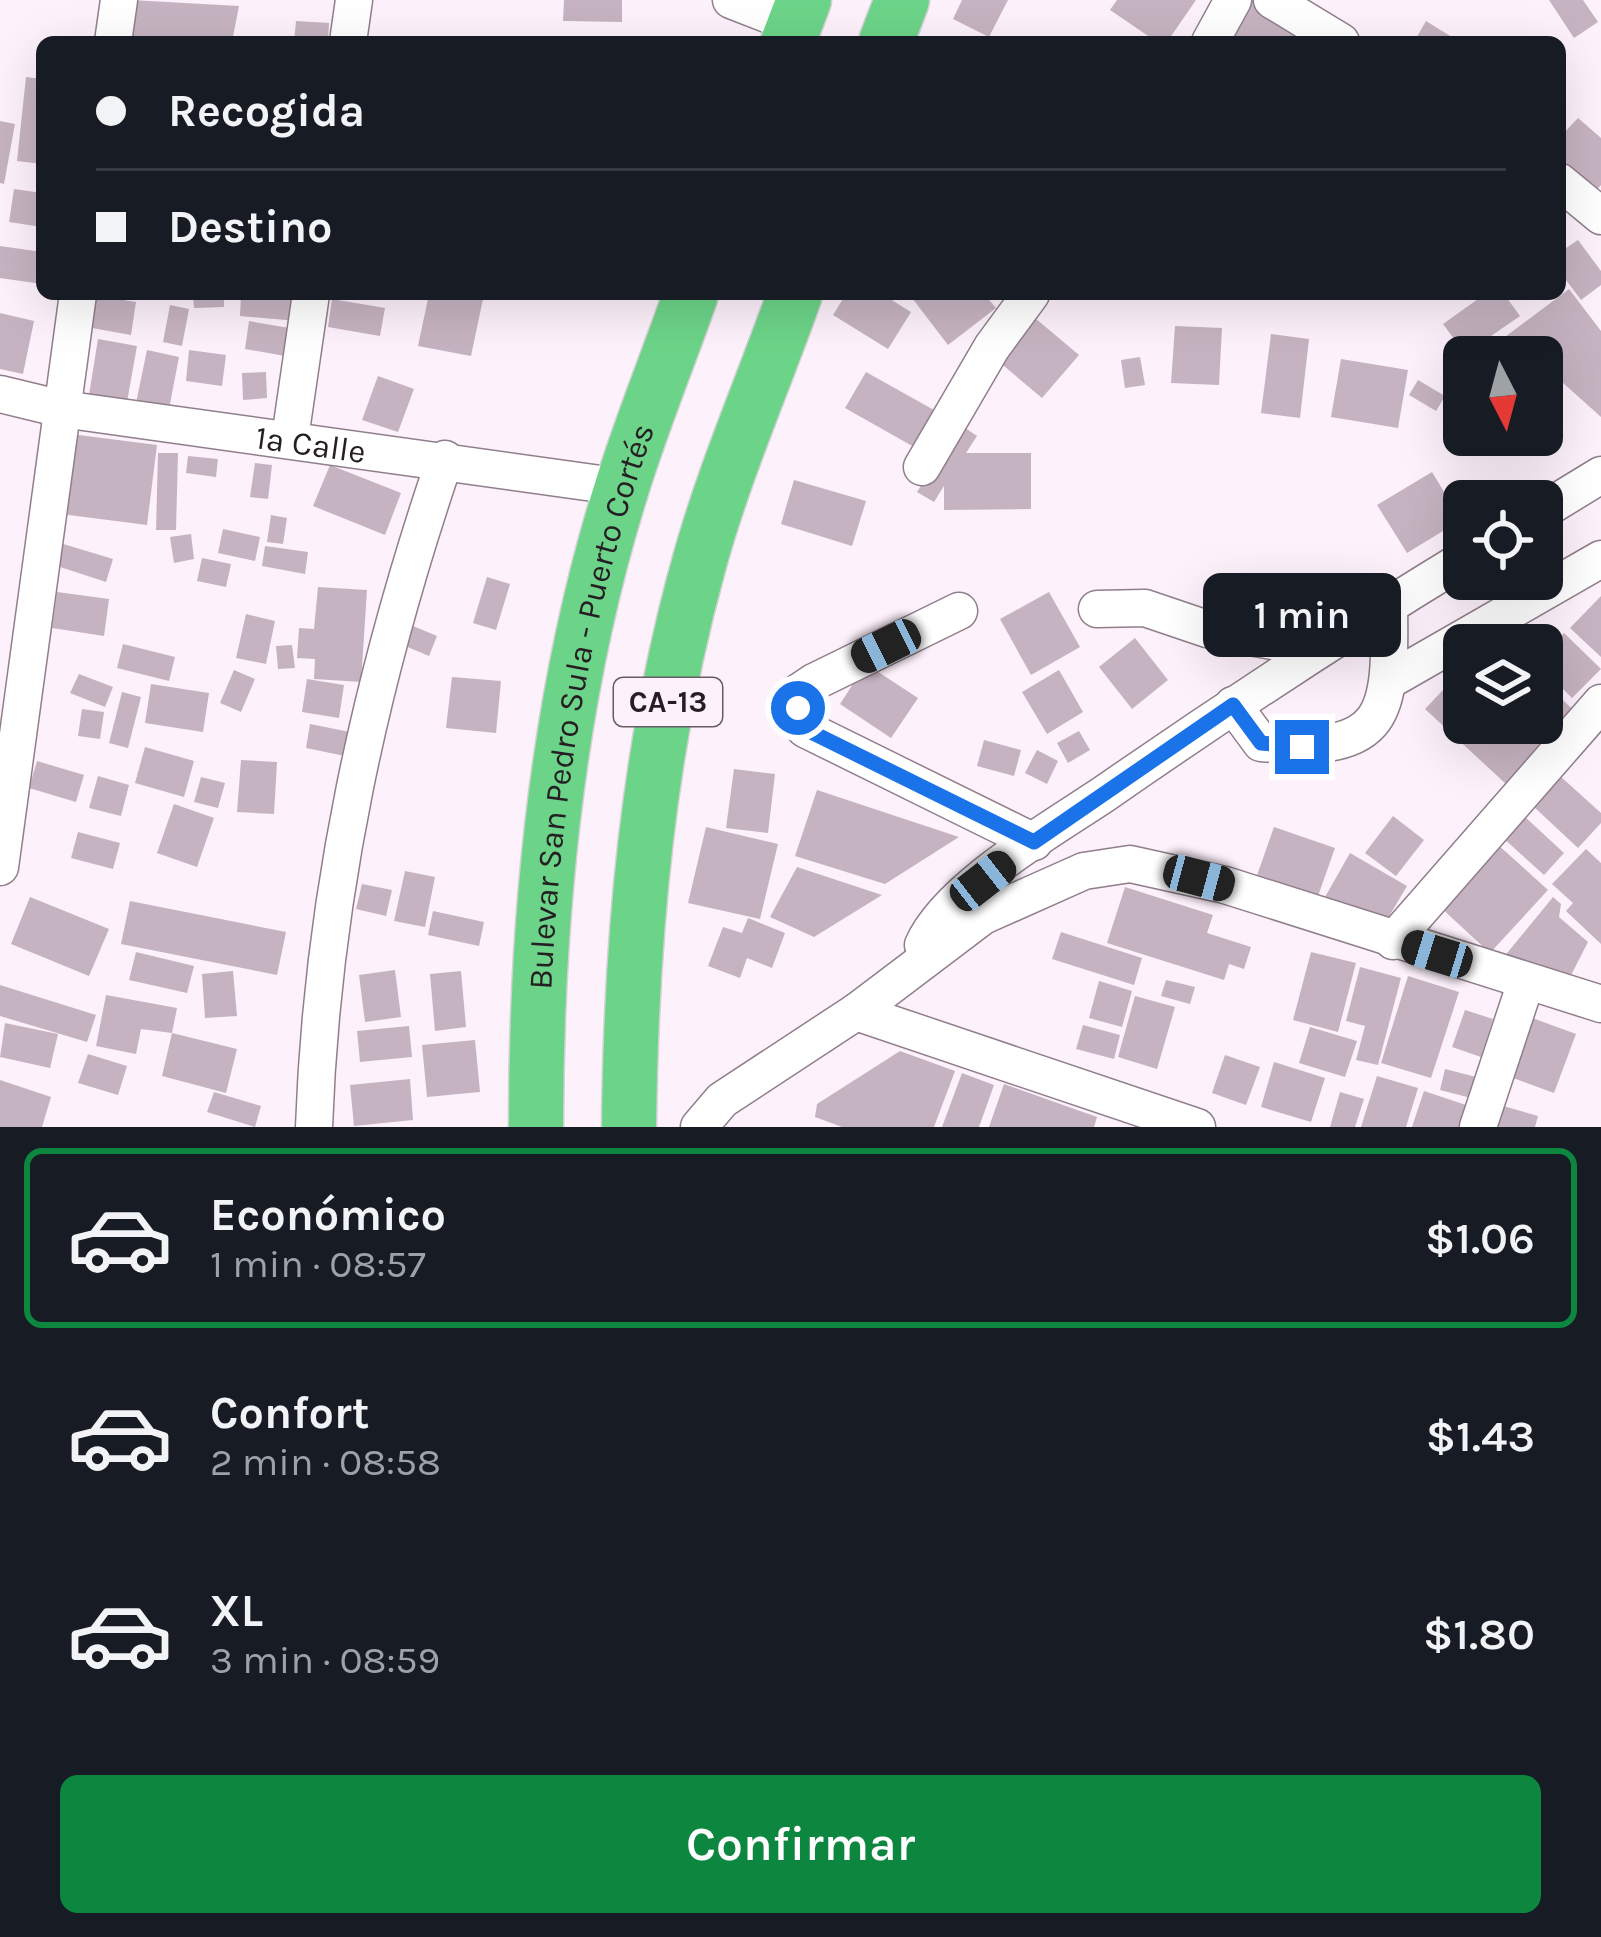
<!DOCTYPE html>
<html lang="es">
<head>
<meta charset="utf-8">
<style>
	body { margin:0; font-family:Karla,sans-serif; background:#242831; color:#f1f3f6; height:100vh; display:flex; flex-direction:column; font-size:45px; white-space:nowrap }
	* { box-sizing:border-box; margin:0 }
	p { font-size:39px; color:#9ea1a6 }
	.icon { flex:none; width:66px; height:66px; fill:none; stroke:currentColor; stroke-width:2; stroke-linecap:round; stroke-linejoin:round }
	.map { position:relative; height:1127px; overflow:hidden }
	.drawer { display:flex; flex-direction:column; background:#171b24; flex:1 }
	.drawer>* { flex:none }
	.hud { position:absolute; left:36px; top:36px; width:1530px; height:264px; border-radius:18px; box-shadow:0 12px 48px #0002; display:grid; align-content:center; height:264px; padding:0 60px; background:#171b24 }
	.needle { width:78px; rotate:174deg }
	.tools { position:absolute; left:1443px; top:336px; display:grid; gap:24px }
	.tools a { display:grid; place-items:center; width:120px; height:120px; border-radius:18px; background:#171b24; box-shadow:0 12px 48px #0002; font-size:60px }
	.end { position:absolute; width:54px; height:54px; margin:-27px; border:15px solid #1a73e8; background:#fff; box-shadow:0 0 0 6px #fff }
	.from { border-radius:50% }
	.bubble { position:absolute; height:84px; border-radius:18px; background:#171b24; box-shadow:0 12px 48px #0002; font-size:39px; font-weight:600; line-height:84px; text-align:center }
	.car { position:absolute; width:36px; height:72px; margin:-36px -18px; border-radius:15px; box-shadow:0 0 9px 3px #0007; background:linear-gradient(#222 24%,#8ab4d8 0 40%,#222 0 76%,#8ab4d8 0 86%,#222 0) }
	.hud b { display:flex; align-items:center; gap:42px; height:114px; font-size:45px }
	.hud b+b { border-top:3px solid #363941 }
	.hud i { width:30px; height:30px; background:#f1f3f6 }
	ul { padding:21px 0 0; list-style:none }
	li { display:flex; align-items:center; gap:36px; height:180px; margin:0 24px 18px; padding:0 36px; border:6px solid transparent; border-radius:18px }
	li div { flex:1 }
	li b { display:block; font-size:45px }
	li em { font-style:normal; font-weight:600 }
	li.selected { border-color:#0d8640 }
	li>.icon { width:108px; height:108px; stroke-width:1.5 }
	.action { display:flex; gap:24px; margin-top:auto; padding:24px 60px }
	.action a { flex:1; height:138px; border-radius:18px; background:#0d8640; color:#fff; font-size:48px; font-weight:600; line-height:138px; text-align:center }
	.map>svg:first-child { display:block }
	.building { fill:#c6b3c1 }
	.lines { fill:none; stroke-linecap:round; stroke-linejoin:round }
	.minor-casing { stroke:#907e8c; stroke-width:39 }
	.highway-casing { stroke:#d3d2d3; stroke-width:57 }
	.minor { stroke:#fff; stroke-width:36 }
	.highway { stroke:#6cd488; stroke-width:54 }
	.route { stroke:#1a73e8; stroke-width:15 }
	.labels { text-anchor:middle; stroke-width:10; stroke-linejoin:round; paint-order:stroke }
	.shield { fill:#fdf1fb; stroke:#665d64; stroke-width:3 }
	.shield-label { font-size:30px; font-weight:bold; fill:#251e23 }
	.street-label { font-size:33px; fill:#251e23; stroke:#fdf1fb }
</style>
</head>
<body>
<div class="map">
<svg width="1601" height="1127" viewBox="0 0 1601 1127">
	<rect width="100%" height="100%" fill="#fdf1fb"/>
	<!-- building -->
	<g class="building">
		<path d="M 131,0 L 239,6 L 232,42 L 124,42 Z"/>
		<path d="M 564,0 L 622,0 L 622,22 L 563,21 Z"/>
		<path d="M 962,0 L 1008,0 L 989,37 L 953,19 Z"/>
		<path d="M 1117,0 L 1196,0 L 1167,42 L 1157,42 L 1110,10 Z"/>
		<path d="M 1244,0 L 1252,0 L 1310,37 L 1307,42 L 1217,42 Z"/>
		<path d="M 1549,0 L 1583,0 L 1598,22 L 1574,38 Z"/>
		<path d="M 296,21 L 329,23 L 328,42 L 294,42 Z"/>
		<path d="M 1426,21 L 1460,42 L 1414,42 Z"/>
		<path d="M 26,77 L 42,79 L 42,164 L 17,161 Z"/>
		<path d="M 1578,118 L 1601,138 L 1601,185 L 1594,193 L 1560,164 L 1560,137 Z"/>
		<path d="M 0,121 L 15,124 L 4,184 L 0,183 Z"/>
		<path d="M 14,189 L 42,193 L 42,227 L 9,222 Z"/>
		<path d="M 1578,240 L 1601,271 L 1601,285 L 1581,300 L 1560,272 L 1560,252 Z"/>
		<path d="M 0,246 L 42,252 L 42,284 L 0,278 Z"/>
		<path d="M 1569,289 L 1601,331 L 1601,417 L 1562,382 L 1542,397 L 1542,357 L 1478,357 Z"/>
		<path d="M 87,294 L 136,302 L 131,335 L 81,326 Z"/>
		<path d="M 193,294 L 224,294 L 224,307 L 194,308 Z"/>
		<path d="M 241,294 L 301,294 L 298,321 L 240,316 Z"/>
		<path d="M 429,294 L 483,299 L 471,356 L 418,346 Z"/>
		<path d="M 846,294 L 882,294 L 911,312 L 888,349 L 833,315 Z"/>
		<path d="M 909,294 L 984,294 L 996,308 L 948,345 Z"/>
		<path d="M 1485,294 L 1504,294 L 1520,316 L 1465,354 L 1443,324 Z"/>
		<path d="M 332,299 L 385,308 L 380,336 L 328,327 Z"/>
		<path d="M 170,305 L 189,309 L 182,346 L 163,342 Z"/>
		<path d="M 0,313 L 34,321 L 23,374 L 0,369 Z"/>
		<path d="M 1029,313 L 1079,355 L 1042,398 L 992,356 Z"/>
		<path d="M 249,321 L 289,328 L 285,356 L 245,349 Z"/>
		<path d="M 1175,326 L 1222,328 L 1219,385 L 1171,383 Z"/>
		<path d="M 1271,334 L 1309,339 L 1300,418 L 1261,413 Z"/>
		<path d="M 98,339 L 137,346 L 127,402 L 89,395 Z"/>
		<path d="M 147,350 L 179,357 L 169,409 L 136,403 Z"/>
		<path d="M 189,350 L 226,355 L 222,386 L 186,381 Z"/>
		<path d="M 1140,357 L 1145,385 L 1125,388 L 1121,360 Z"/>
		<path d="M 1341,359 L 1408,370 L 1398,428 L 1331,417 Z"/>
		<path d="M 266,372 L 267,398 L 243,400 L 242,373 Z"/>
		<path d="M 866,372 L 934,410 L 914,447 L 845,408 Z"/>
		<path d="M 378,376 L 414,389 L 398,432 L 362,420 Z"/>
		<path d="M 1418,380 L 1445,396 L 1436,411 L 1409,395 Z"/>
		<path d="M 961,425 L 977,436 L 966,453 L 1031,453 L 1031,509 L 944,510 L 944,486 L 934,502 L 917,492 Z"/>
		<path d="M 71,434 L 157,445 L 147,525 L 61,514 Z"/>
		<path d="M 158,453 L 178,453 L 176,530 L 156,530 Z"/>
		<path d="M 188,456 L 218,459 L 216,477 L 186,473 Z"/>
		<path d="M 255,463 L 272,465 L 268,499 L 250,497 Z"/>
		<path d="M 330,465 L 401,493 L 385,535 L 313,506 Z"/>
		<path d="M 1432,472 L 1461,520 L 1407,553 L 1377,505 Z"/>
		<path d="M 794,480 L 866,501 L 852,546 L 781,524 Z"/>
		<path d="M 271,515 L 287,518 L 283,544 L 267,542 Z"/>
		<path d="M 223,529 L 260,537 L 255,561 L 218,553 Z"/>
		<path d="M 191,534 L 194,559 L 174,563 L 170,537 Z"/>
		<path d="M 60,543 L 113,559 L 106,582 L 54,565 Z"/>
		<path d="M 265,546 L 308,552 L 305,574 L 262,566 Z"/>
		<path d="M 202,558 L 231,564 L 226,587 L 197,581 Z"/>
		<path d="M 487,577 L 510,584 L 496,630 L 473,623 Z"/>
		<path d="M 318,587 L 367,590 L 361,682 L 314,679 L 315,659 L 297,658 L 299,628 L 314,629 Z"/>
		<path d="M 57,592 L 109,599 L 104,636 L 52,628 Z"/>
		<path d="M 1049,592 L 1080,647 L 1031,675 L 1000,619 Z"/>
		<path d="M 1601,596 L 1601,657 L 1570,628 Z"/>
		<path d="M 246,614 L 275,621 L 266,664 L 236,658 Z"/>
		<path d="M 406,623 L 437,636 L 429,656 L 398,643 Z"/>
		<path d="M 1564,633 L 1601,669 L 1572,698 L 1542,668 L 1542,655 Z"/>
		<path d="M 1135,638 L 1168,680 L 1132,709 L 1099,667 Z"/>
		<path d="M 123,644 L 175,657 L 169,681 L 117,668 Z"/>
		<path d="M 292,645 L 295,668 L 278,669 L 276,646 Z"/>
		<path d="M 866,664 L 918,698 L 891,738 L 840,704 Z"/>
		<path d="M 234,670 L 255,679 L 241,712 L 220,703 Z"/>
		<path d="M 1059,670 L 1083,712 L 1047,734 L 1022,692 Z"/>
		<path d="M 1459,673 L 1464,678 L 1464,723 L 1542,723 L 1542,679 L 1574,711 L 1506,784 L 1425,709 Z"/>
		<path d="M 79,674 L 113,687 L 105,707 L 70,693 Z"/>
		<path d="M 452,677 L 501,681 L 496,733 L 446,728 Z"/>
		<path d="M 307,679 L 344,685 L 339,718 L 302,712 Z"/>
		<path d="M 151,684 L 209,693 L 203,732 L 145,723 Z"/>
		<path d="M 122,692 L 141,697 L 128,748 L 109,743 Z"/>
		<path d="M 82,709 L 104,712 L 100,739 L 78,736 Z"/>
		<path d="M 310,724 L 350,732 L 345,756 L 306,748 Z"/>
		<path d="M 1079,731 L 1090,750 L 1068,763 L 1057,743 Z"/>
		<path d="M 984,740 L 1021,750 L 1014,776 L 977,766 Z"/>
		<path d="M 145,747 L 194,761 L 184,797 L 135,783 Z"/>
		<path d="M 1037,750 L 1058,761 L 1047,784 L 1025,773 Z"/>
		<path d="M 241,760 L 277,762 L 274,814 L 237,812 Z"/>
		<path d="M 37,761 L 84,775 L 76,802 L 29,788 Z"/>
		<path d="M 734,769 L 775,774 L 768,833 L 726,828 Z"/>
		<path d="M 98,776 L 129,785 L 121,816 L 89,808 Z"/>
		<path d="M 1560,776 L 1601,813 L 1601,823 L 1578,848 L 1533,806 Z"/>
		<path d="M 201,777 L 225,783 L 218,808 L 194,802 Z"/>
		<path d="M 817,790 L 959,837 L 885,884 L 795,856 Z"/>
		<path d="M 174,804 L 214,818 L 197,867 L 157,853 Z"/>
		<path d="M 1523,815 L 1564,853 L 1544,875 L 1502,837 Z"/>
		<path d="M 1393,816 L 1424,840 L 1396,876 L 1365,853 Z"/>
		<path d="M 706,827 L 778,844 L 760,919 L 688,903 Z"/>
		<path d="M 1274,827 L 1335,848 L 1317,899 L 1256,878 Z"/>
		<path d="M 78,832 L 120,843 L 113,869 L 71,858 Z"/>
		<path d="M 1496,843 L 1548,890 L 1490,953 L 1439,906 Z"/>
		<path d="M 1586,849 L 1601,863 L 1601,944 L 1566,911 L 1573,903 L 1552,884 Z"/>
		<path d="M 1350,853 L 1407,886 L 1381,930 L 1325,897 Z"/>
		<path d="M 797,867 L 882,895 L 814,937 L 770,917 Z"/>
		<path d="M 405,871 L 435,877 L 425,927 L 394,921 Z"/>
		<path d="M 362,884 L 392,890 L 386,916 L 356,909 Z"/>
		<path d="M 1125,887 L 1213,915 L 1207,933 L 1251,947 L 1244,969 L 1229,964 L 1224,980 L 1107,943 Z"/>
		<path d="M 30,897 L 109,929 L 89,976 L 11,944 Z"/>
		<path d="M 1553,897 L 1561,904 L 1559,917 L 1588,942 L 1566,985 L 1503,958 Z"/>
		<path d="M 130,901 L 286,932 L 277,975 L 121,944 Z"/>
		<path d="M 433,911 L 484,922 L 479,946 L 428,935 Z"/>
		<path d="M 748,918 L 785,933 L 772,968 L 747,958 L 740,978 L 708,966 L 723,927 L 742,933 Z"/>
		<path d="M 1061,932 L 1142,958 L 1134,985 L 1052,959 Z"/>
		<path d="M 136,952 L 194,966 L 187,993 L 129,980 Z"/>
		<path d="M 1311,952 L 1356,963 L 1338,1032 L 1293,1020 Z"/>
		<path d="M 1360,967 L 1401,978 L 1378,1065 L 1356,1060 L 1365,1026 L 1346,1021 Z"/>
		<path d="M 395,970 L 401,1017 L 365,1022 L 359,975 Z"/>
		<path d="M 233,971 L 237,1016 L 205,1018 L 202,974 Z"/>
		<path d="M 461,971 L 466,1027 L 435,1031 L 430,974 Z"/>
		<path d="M 1408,976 L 1459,992 L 1431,1078 L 1381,1063 Z"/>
		<path d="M 1166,980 L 1195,987 L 1190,1004 L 1161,996 Z"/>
		<path d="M 1099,981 L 1132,991 L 1122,1027 L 1089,1018 Z"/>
		<path d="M 0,985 L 96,1015 L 87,1042 L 0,1016 Z"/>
		<path d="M 106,995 L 177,1008 L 172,1033 L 237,1049 L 226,1093 L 162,1076 L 172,1033 L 141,1029 L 136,1054 L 96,1046 Z"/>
		<path d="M 1135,996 L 1175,1007 L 1157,1069 L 1118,1057 Z"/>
		<path d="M 1465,1010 L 1493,1019 L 1481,1057 L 1452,1047 Z"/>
		<path d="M 1527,1016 L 1576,1034 L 1554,1093 L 1505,1075 Z"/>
		<path d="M 5,1023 L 58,1034 L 50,1068 L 0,1057 Z"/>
		<path d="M 1083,1025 L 1120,1035 L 1114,1059 L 1076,1049 Z"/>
		<path d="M 409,1026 L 412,1057 L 360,1062 L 357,1031 Z"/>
		<path d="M 1310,1027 L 1357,1041 L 1345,1077 L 1299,1063 Z"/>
		<path d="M 475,1040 L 480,1092 L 427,1097 L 422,1045 Z"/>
		<path d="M 900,1051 L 955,1071 L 934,1127 L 842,1127 L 815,1117 L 817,1104 Z"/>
		<path d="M 88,1054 L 127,1066 L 118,1095 L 78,1083 Z"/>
		<path d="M 1225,1055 L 1260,1067 L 1246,1105 L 1212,1093 Z"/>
		<path d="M 1274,1062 L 1325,1078 L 1311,1122 L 1261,1107 Z"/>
		<path d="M 1445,1069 L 1480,1078 L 1475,1099 L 1440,1090 Z"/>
		<path d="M 962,1073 L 994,1085 L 979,1127 L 942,1127 Z"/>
		<path d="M 1377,1076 L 1418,1088 L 1406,1127 L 1361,1127 Z"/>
		<path d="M 410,1079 L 413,1120 L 354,1126 L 350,1085 Z"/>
		<path d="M 0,1080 L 51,1097 L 42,1127 L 0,1127 Z"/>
		<path d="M 1004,1084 L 1097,1117 L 1094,1127 L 989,1127 Z"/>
		<path d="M 1424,1091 L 1469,1106 L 1462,1127 L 1412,1127 Z"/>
		<path d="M 214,1092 L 261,1106 L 255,1127 L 207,1112 Z"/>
		<path d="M 1340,1092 L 1364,1099 L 1355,1127 L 1330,1127 Z"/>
		<path d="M 1500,1105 L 1538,1116 L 1535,1127 L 1494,1127 Z"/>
	</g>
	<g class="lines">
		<!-- minor casing -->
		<g class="minor-casing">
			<g id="minor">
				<path d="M 731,0 L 795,25"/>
				<path d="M 1272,0 L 1341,42"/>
				<path d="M 113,42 L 119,0"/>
				<path d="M 348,42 L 354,0"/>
				<path d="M 1210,42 L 1233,0"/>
				<path d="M 1560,182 L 1601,216"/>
				<path id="s1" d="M 0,394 L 62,409 L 622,487"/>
				<path d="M 290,438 L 311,294"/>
				<path d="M 922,467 L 992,347 L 1031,294"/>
				<path d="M 1542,511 L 1601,475"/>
				<path d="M 1097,609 L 1145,608 L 1207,629 L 1316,649"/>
				<path d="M 959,611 L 814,682 L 799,692 L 799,718 L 805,729 L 1034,842"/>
				<path d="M 1390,680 L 1601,559"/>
				<path d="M 1233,705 L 1261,743 C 1389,754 1391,715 1389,605"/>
				<path d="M 0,867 L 78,294"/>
				<path d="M 1393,941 L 1601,703"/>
				<path d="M 923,945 C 948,888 1052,829 1104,794 C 1222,712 1341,634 1464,559"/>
				<path d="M 856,1012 L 1197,1127"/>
				<path d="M 314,1127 C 322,897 371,676 445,459"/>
				<path d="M 699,1127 L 722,1100 L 856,1012 L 983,916 L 1084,871 L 1130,864 L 1225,885 L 1601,1004"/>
				<path d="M 1478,1127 L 1526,982"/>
			</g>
		</g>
		<!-- highway casing -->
		<g class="highway-casing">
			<g id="highway">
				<path d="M 788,42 L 804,0"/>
				<path d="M 886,42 L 902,0"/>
				<path id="s2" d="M 536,1127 C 536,914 558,688 623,484 C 643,420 669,357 691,294"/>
				<path d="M 629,1127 C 631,935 648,745 700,560 C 725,470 764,382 795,294"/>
			</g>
		</g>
		<!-- minor -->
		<use href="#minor" class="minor"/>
		<!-- highway -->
		<use href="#highway" class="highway"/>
	</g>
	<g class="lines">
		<!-- route -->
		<path class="route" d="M 798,708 L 805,729 L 1034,842 L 1233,705 L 1261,743 L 1302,747"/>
	</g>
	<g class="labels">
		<!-- shield labels -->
		<rect class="shield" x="614" y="678" width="108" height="48" rx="9"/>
		<g class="shield-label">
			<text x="668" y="712">CA-13</text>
		</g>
		<!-- street labels -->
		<g class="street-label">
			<text dy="12" stroke="none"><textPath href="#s1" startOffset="315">1a Calle</textPath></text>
			<text dy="12" stroke="none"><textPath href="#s2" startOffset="426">Bulevar San Pedro Sula - Puerto Cortés</textPath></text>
		</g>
	</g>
</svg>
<div class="tools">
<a><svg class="needle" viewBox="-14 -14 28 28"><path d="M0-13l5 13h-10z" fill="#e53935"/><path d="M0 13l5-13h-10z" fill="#9ea1a6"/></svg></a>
<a><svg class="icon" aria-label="locate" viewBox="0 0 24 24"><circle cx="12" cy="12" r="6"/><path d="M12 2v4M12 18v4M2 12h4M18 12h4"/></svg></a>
<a><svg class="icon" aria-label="layers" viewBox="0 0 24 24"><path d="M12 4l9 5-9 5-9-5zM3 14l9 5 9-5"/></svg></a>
</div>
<i class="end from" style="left:798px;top:708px"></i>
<i class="end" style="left:1302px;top:747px"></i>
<div class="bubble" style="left:1203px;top:573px;width:198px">1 min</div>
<i class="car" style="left:886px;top:646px;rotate:244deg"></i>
<i class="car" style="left:1199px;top:878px;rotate:105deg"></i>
<i class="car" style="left:983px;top:881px;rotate:52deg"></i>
<i class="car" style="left:1437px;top:954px;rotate:287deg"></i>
<div class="hud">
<b><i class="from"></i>Recogida</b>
<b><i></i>Destino</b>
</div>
</div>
<section class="drawer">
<ul>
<li class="selected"><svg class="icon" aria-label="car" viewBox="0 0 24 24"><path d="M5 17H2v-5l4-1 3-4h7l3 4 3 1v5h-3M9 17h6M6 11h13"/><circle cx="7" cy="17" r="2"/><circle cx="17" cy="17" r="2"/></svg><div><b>Económico</b><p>1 min · 08:57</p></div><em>$1.06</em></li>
<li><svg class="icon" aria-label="car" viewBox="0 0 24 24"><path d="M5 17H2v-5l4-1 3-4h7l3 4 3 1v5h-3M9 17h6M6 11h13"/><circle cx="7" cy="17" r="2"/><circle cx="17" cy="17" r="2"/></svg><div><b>Confort</b><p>2 min · 08:58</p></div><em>$1.43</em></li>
<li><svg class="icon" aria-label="car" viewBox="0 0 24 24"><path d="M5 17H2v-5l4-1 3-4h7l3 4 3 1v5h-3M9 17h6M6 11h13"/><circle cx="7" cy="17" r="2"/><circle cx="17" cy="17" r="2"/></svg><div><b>XL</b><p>3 min · 08:59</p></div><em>$1.80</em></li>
</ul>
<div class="action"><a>Confirmar</a></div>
</section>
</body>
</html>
